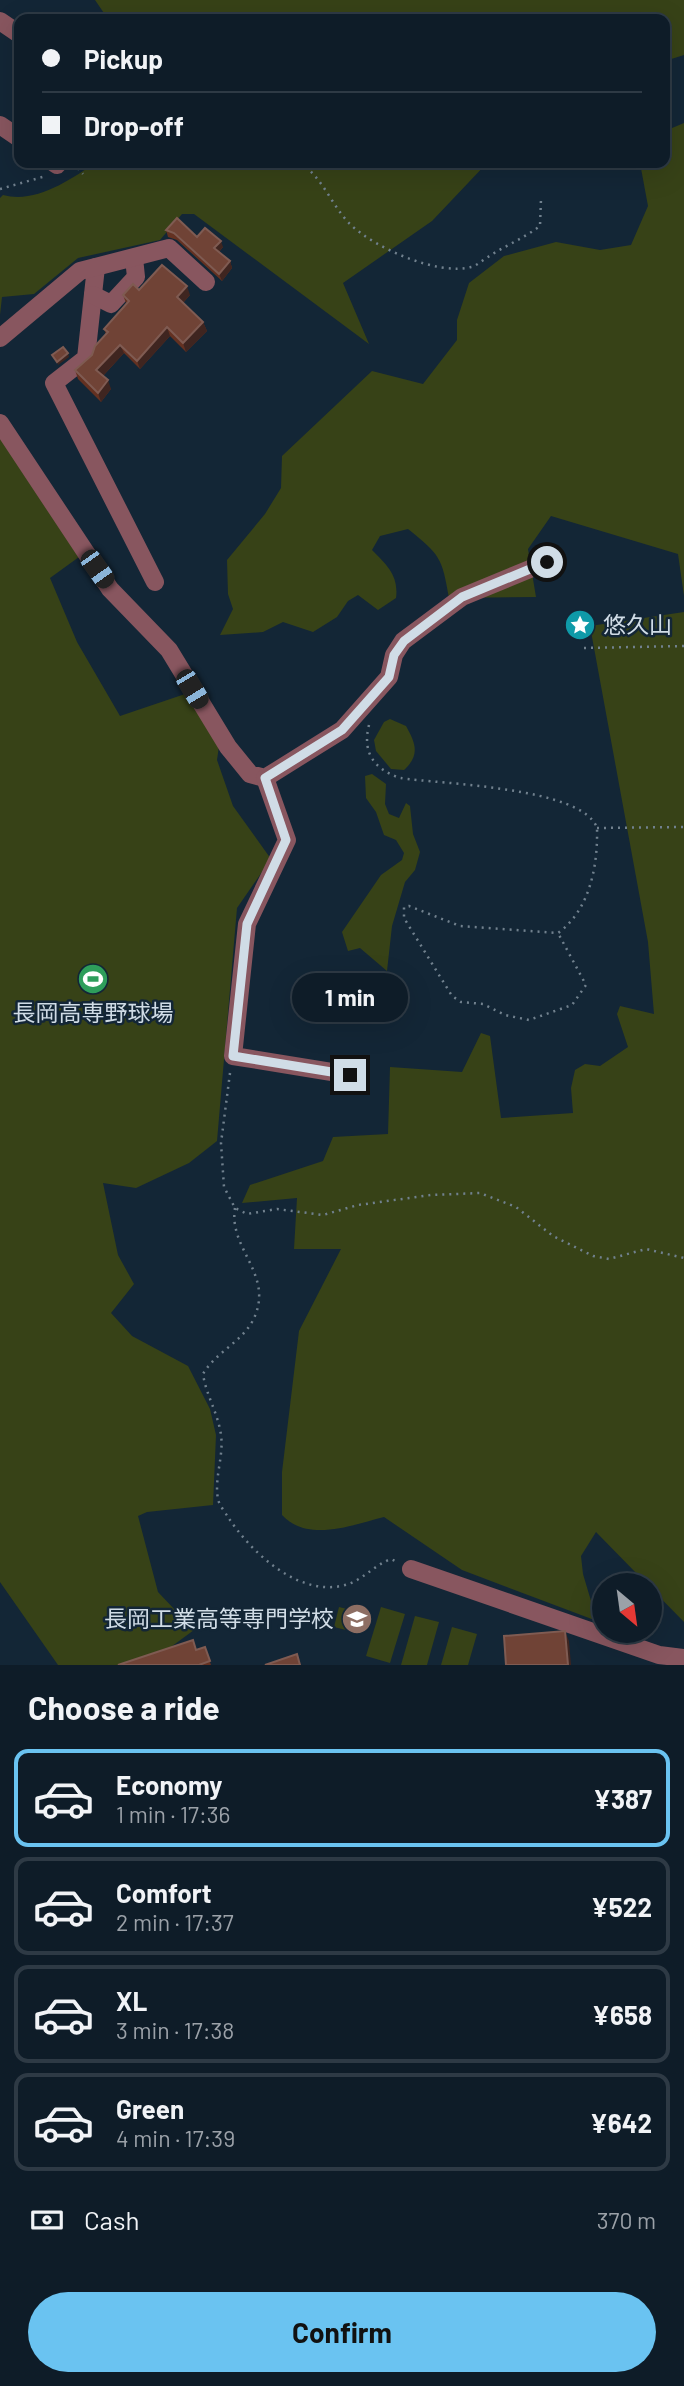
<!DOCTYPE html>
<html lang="en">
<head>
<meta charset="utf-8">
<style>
	body { margin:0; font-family:Barlow,"Noto Sans JP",sans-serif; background:#1c2934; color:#f1f3f6; height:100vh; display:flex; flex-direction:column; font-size:26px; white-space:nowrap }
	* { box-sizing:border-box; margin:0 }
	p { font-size:23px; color:#9ba1a8 }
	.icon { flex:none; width:38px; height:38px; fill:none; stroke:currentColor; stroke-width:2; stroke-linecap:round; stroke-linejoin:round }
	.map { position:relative; height:1665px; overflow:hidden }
	.side { display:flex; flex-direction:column; background:#0e1c28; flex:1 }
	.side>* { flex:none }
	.guide { position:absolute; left:14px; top:14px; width:656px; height:154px; border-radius:14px; box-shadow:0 7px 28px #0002,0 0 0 2px #2e3a45; display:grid; align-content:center; height:154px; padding:0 28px; background:#0e1c28 }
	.needle { width:46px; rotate:151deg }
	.tools { position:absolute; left:592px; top:1573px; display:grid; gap:14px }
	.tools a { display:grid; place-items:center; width:70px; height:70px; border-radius:50%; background:#0e1c28; box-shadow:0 7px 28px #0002,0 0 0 2px #2e3a45; font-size:35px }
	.end { position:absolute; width:32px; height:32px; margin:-16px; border:9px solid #d0dce6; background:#111; box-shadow:0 0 0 4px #111 }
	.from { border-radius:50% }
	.bubble { position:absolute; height:49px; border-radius:24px; background:#0e1c28; box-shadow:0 7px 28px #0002,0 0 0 2px #2e3a45; font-size:23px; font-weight:700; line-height:49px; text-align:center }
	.car { position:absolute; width:21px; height:42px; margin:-21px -10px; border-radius:9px; box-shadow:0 0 5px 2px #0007; background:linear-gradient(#222 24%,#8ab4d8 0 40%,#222 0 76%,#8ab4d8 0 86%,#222 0) }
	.guide b { display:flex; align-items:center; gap:24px; height:66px; font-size:26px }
	.guide b+b { border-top:2px solid #2e3a45 }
	.guide i { width:18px; height:18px; background:#f1f3f6 }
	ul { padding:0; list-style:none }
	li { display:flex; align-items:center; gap:21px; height:98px; margin:0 14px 10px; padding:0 14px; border:4px solid #2e3a45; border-radius:14px }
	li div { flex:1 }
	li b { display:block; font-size:26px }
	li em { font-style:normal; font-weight:700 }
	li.on { border-color:#6ac3f1 }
	li>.icon { width:63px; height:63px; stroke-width:1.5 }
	h2 { padding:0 28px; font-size:32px; line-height:84px }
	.pay { display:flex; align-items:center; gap:18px; height:77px; padding:0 28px; font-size:26px }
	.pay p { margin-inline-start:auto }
	.action { display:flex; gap:14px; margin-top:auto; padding:14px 28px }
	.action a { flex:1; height:80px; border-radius:42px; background:#6ac3f1; color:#111; font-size:28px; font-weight:700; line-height:80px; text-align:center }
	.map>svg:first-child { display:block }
	.green { fill:#374217 }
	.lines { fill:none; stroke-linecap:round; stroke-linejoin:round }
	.path { stroke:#71818e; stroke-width:2.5; stroke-dasharray:2 5; stroke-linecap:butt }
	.minor { stroke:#88565f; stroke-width:18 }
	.wall { fill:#643121 }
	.shaded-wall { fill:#3f2520 }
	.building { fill:#704336; stroke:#7f5b52; stroke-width:2 }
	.route { stroke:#d0dce6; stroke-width:9 }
	.labels { text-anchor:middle; stroke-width:5; stroke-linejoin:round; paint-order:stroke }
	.poi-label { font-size:23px; fill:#d0dce6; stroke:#132636; text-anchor:start }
</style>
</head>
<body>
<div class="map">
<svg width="684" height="1665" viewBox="0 0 684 1665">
	<rect width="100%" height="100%" fill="#132636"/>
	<!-- green -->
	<g class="green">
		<path d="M 95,0 L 684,0 L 684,55 L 665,61 L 665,19 L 108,19 Z"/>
		<path d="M 684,123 L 684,596 L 678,554 L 551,516 L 528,549 L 536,597 L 449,598 C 442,557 440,555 408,529 L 380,536 L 372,550 C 387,565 399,576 396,598 L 378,610 L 358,595 L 348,601 L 337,617 L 313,632 L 283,622 L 263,632 L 220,635 L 233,609 L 228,594 L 227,560 L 265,514 L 281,488 L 282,456 L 372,371 L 423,384 L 457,340 L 457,320 L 469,283 L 504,256 L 556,242 L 600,250 L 631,245 L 648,206 L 640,163 L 665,163 L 665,131 Z"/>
		<path d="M 95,163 L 487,163 L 432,221 L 343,283 L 369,344 L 194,214 L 182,214 L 160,240 L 78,258 L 34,294 L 2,297 L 0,315 L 0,198 L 3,195 C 35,204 70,180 95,163 Z"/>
		<path d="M 0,431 L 79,557 L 50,578 L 77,642 L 120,716 L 188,693 L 219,746 L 217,760 L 233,806 L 271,859 L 237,908 L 217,1141 L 189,1163 L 136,1188 L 103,1183 L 118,1255 L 134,1284 L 111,1313 L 132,1336 L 188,1366 L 210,1409 L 216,1435 L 213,1505 L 147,1512 L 138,1516 L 158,1592 L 194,1630 L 160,1655 L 134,1665 L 58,1665 L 0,1582 Z"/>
		<path d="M 684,612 L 684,1622 L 596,1532 L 581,1556 L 583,1574 L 597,1621 L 462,1570 L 384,1517 C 352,1525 308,1543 282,1515 L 282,1472 L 299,1331 L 341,1249 L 294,1249 L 297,1198 L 242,1203 L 250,1185 L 323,1161 L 333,1137 L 388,1134 L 390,1067 L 462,1072 L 481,1033 L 490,1036 L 501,1118 L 573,1113 L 571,1088 L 575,1070 L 585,1064 L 600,1066 L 628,1047 L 617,1014 L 620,1006 L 654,1014 L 648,942 L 590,626 Z"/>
		<path d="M 390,719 L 406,726 C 416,744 420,755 404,770 L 391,769 L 376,751 L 374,740 L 384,722 Z"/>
		<path d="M 372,774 L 386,784 L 385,804 L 389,814 L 399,818 L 406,803 L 410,806 L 413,834 L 420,852 L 415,870 L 405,882 L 392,926 L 387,971 L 360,948 L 348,951 L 342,932 L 381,875 L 402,860 L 404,853 L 396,840 L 384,835 L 376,812 L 366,798 L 365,776 Z"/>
		<path d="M 339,1607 L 359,1612 L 354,1632 L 334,1627 Z"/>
		<path d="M 381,1607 L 405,1614 L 390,1663 L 366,1656 Z"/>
		<path d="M 415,1616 L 439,1622 L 427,1665 L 401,1665 Z"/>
		<path d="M 452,1627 L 477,1634 L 468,1665 L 441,1665 Z"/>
	</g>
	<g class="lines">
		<!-- path -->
		<g class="path">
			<path d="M 73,163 L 83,174"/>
			<path d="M 300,163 C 323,177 332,207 351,225 C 375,248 438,276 471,267 C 476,266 480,262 485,259 C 502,247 523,239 540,226 L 541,199"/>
			<path d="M 0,189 L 46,176"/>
			<path d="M 584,648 L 684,646"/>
			<path d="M 369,725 C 362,753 374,769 400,778 C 440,784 583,787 597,828 C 598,865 590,910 558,933 L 460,926 L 409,906 L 404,907 L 404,918 L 452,996 L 461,1002 L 483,1004 L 505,1015 L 529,1020 L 572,1005 L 586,985 L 558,933"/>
			<path d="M 597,828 L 684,827"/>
			<path d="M 230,1073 L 221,1143 L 224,1187 L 235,1208 L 247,1214 L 277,1209 L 323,1215 L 358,1205 L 431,1195 L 480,1193 L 516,1207 L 553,1236 L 593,1256 L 609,1259 L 646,1249 L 684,1258"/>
			<path d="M 235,1208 C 228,1250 277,1276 252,1322 C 240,1343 215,1353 203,1374 C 206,1395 218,1413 221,1435 C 224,1456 214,1478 218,1499 C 219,1505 225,1512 228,1517 C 250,1551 296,1595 341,1586 C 362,1582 372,1566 391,1559 L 397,1562"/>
		</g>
		<!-- minor -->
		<g class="minor">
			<path d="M 0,21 L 19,34"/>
			<path d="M 0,125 L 19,138"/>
			<path d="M 54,163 L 57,165"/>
			<path d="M 96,267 L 86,358 L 54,383 L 155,582"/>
			<path d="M 93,295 L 111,304 L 136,277 L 134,258"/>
			<path d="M 0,338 L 80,271 L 169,248 L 206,282"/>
			<path d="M 0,423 L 110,589 L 169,650 L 228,747 L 250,774 L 265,778 L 342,730 L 389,677 L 394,655 L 403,641 L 462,597 L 547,562"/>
			<path d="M 265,778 L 287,840 L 247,924 L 233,1056 L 350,1075"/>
			<path d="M 411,1569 L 659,1655 L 684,1658"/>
		</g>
	</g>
	<!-- wall -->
	<g class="wall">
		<path d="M 166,230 L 223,247 L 219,252 L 230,261 L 232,268 L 222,281 L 177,240 L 168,237 Z"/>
		<path d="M 123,295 L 190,295 L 183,303 L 203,322 L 207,331 L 186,352 L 170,336 L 140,369 L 124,353 L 103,376 L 111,389 L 101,402 L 78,379 L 75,370 L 92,355 L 106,334 L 104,329 L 126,303 Z"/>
		<path d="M 205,1647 L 211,1665 L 118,1665 L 197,1650 Z"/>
	</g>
	<!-- shaded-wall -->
	<g class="shaded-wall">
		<path d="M 221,241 L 223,247 L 216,255 L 214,248 Z"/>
		<path d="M 230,261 L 232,268 L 222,281 L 219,274 Z"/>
		<path d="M 187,286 L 190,295 L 180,306 L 177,297 Z"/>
		<path d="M 203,322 L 207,331 L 186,352 L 183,343 Z"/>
		<path d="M 167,327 L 170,336 L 140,369 L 137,361 Z"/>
		<path d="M 120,345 L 124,353 L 100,379 L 96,370 Z"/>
		<path d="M 68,353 L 69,357 L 58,365 L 57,362 Z"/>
		<path d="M 108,380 L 111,389 L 101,402 L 98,393 Z"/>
		<path d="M 565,1631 L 569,1641 L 571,1665 L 568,1665 Z"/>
	</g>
	<!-- building -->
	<g class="building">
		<path d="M 177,218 L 197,237 L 205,228 L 221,241 L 214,248 L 230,261 L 219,274 L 174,233 L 166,230 Z"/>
		<path d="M 162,265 L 187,286 L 177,297 L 203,322 L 183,343 L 167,327 L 137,361 L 120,345 L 96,370 L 108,380 L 98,393 L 75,370 L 92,355 L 95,346 L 108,332 L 104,329 L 129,301 L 123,295 L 133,284 L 139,290 Z"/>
		<path d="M 63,347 L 68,353 L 57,362 L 52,355 Z"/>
		<path d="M 565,1631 L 568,1665 L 506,1665 L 504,1636 Z"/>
		<path d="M 193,1640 L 196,1650 L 205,1647 L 210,1661 L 199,1665 L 118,1665 Z"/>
		<path d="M 297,1654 L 300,1665 L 265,1665 Z"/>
	</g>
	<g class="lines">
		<!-- route -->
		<path class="route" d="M 350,1075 L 233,1056 L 247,924 L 286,840 L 265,778 L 342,730 L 389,677 L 394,655 L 404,641 L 462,597 L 547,562"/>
	</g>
	<!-- icons -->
	<defs>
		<g id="sight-disc" transform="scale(1.575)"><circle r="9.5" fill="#0f9aa8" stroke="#132636"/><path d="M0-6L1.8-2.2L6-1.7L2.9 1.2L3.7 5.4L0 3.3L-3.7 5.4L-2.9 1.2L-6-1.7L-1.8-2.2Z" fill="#fff"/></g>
		<g id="stadium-disc" transform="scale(1.575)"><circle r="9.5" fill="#2e9e5b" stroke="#132636"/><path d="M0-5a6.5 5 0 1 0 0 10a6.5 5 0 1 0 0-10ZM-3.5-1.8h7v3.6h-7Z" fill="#fff"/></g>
		<g id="university-disc" transform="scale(1.575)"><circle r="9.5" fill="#8d6e63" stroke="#132636"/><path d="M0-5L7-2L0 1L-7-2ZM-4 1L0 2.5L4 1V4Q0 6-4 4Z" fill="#fff"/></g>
	</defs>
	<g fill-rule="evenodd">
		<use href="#sight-disc" x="580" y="625"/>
		<use href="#stadium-disc" x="93" y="979"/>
		<use href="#university-disc" x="357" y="1619"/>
	</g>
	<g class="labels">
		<!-- poi labels -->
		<g class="poi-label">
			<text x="603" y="633">悠久山</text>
			<text x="93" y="1021" text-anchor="middle">長岡高専野球場</text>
			<text x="334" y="1627" text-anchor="end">長岡工業高等専門学校</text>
		</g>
	</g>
</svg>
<div class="tools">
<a><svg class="needle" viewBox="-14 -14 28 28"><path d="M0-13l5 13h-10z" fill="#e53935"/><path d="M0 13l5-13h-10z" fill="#9ba1a8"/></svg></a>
</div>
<i class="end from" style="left:547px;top:562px"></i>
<i class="end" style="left:350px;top:1075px"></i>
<div class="bubble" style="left:292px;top:973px;width:116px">1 min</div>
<i class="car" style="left:97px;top:569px;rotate:145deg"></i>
<i class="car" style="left:192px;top:689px;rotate:149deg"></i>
<div class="guide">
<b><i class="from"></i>Pickup</b>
<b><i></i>Drop-off</b>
</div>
</div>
<section class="side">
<h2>Choose a ride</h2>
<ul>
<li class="on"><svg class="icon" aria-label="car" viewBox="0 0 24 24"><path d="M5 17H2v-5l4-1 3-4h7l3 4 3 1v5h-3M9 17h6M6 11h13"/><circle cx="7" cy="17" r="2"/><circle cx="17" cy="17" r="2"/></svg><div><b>Economy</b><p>1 min · 17:36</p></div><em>¥387</em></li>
<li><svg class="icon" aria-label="car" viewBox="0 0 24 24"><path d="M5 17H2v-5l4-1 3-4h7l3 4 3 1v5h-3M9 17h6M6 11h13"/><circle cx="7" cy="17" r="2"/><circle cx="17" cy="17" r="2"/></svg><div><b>Comfort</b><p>2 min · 17:37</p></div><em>¥522</em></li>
<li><svg class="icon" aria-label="car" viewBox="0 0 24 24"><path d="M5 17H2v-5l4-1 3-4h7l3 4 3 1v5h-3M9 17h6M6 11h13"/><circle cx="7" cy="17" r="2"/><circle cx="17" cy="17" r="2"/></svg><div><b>XL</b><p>3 min · 17:38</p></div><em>¥658</em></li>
<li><svg class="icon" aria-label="car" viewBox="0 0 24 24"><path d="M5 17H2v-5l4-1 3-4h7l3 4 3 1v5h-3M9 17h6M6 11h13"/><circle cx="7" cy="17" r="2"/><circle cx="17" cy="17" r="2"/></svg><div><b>Green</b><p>4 min · 17:39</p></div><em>¥642</em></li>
</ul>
<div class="pay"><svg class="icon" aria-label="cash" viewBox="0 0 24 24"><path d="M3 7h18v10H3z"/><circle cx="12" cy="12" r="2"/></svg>Cash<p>370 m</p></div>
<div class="action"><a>Confirm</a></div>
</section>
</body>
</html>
